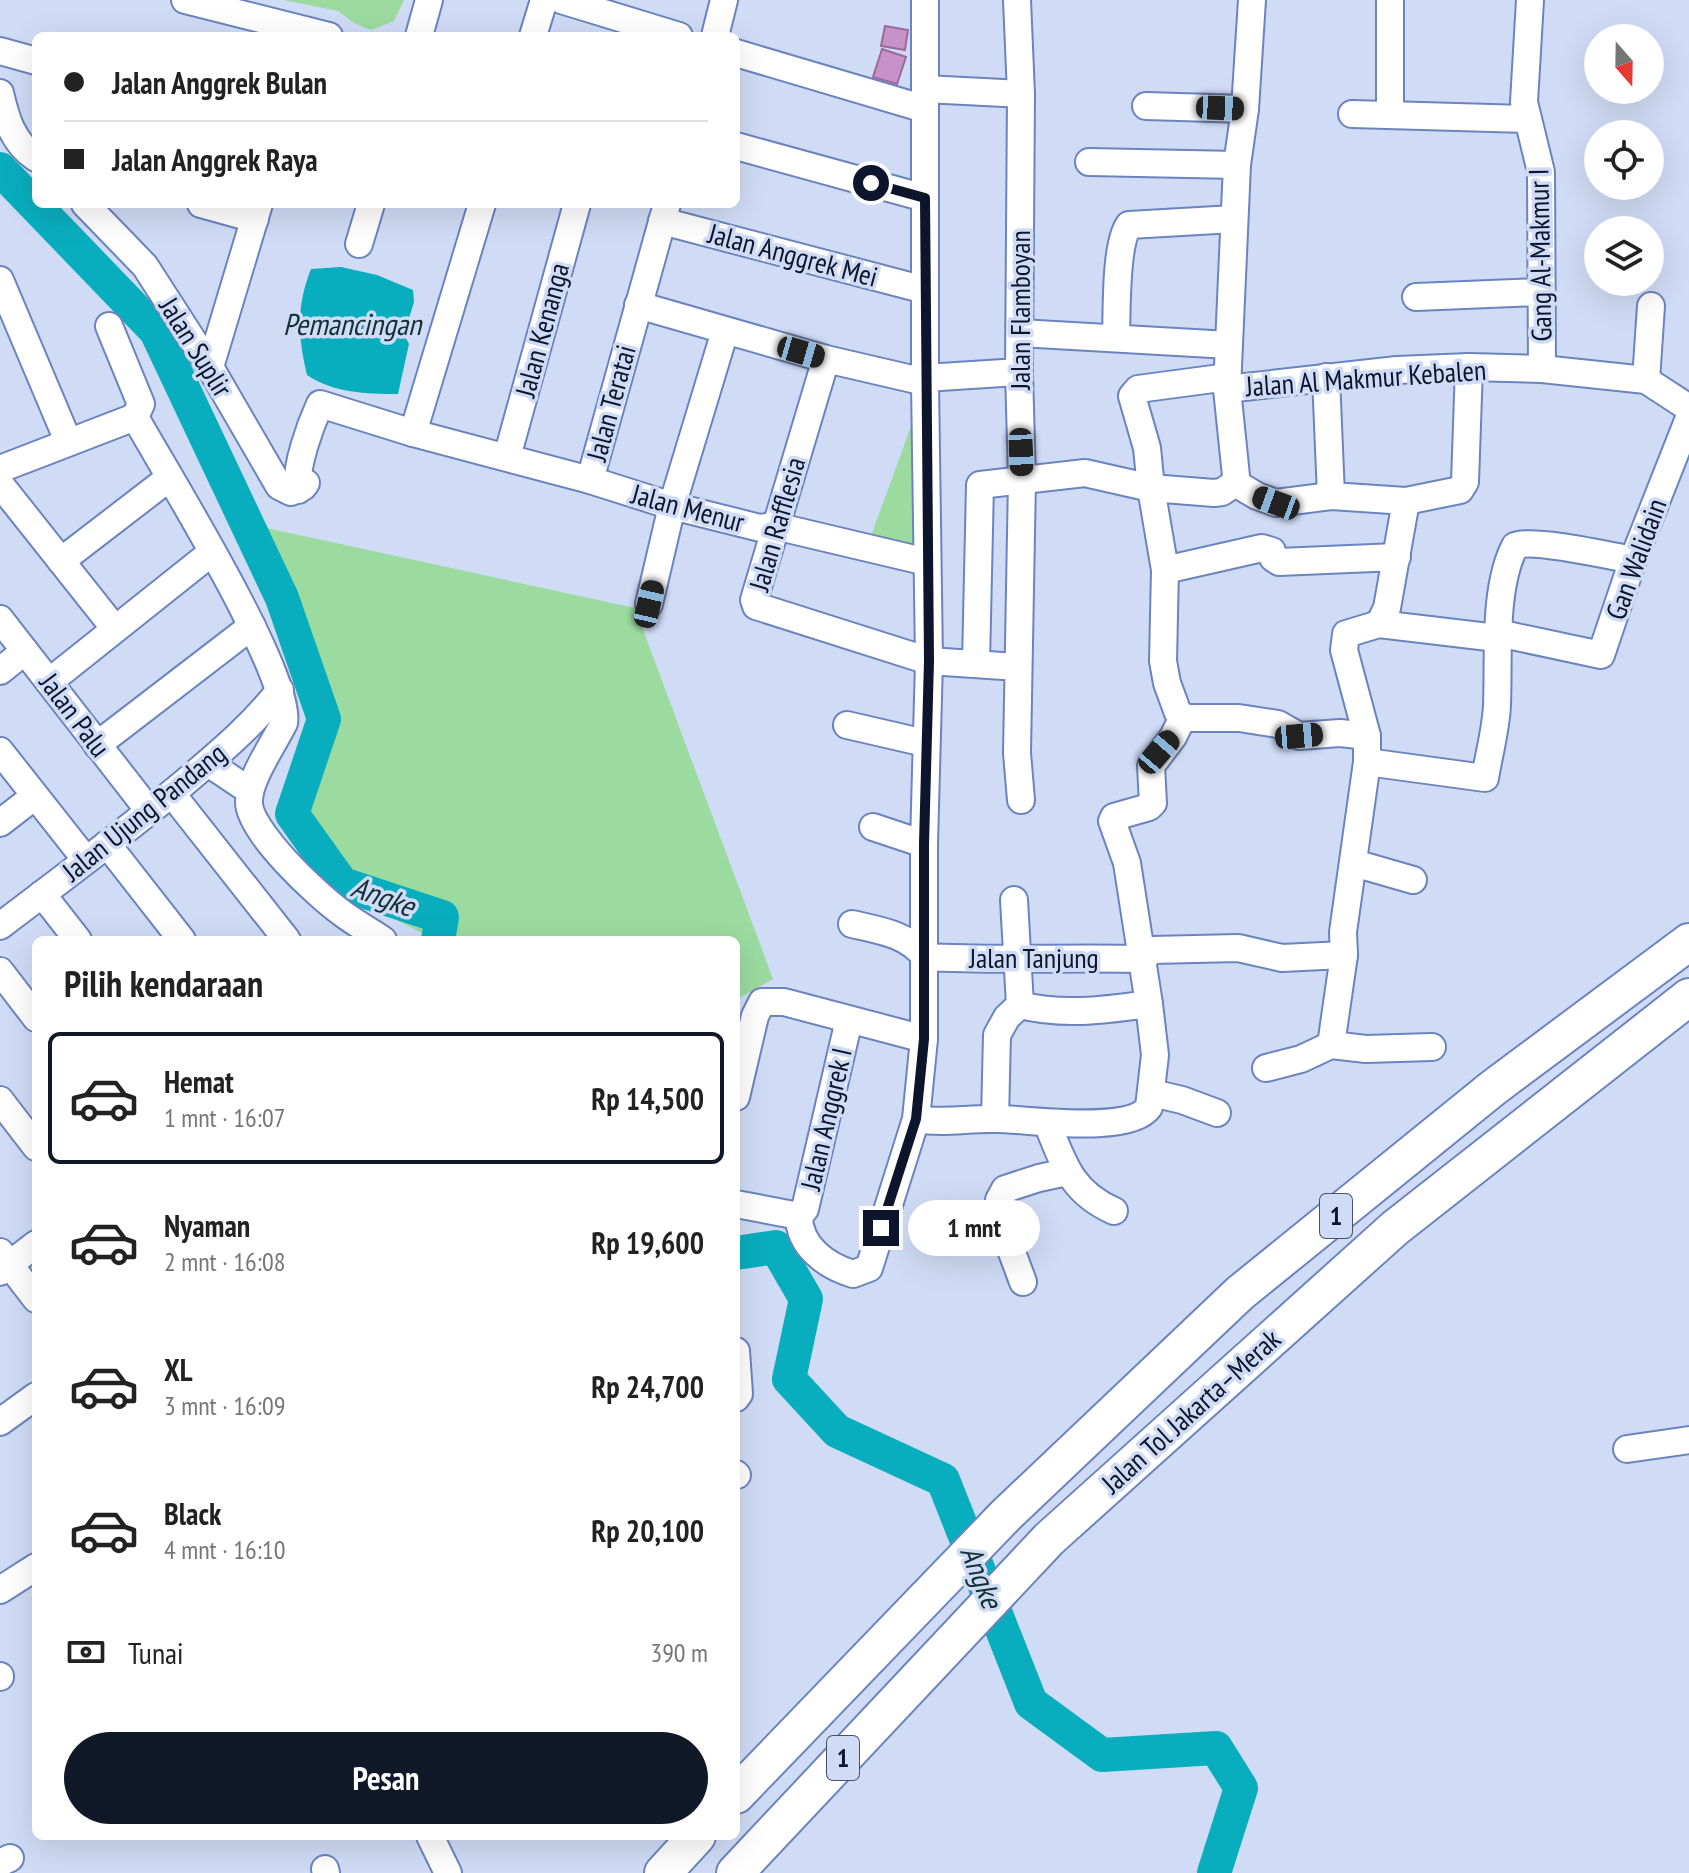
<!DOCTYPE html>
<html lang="id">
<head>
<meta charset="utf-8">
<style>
	body { margin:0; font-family:"PT Sans Narrow",sans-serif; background:#f6f6f6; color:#222; height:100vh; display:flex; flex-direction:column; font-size:30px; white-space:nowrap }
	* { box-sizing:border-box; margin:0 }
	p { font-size:26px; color:#767676 }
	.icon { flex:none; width:44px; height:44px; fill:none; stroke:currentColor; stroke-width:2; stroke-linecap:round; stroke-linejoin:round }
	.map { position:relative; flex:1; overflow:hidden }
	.panel { position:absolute; left:32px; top:936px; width:708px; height:904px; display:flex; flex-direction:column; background:#fff; border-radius:12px; box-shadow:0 8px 32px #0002 }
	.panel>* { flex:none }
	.guide { position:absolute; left:32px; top:32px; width:708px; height:176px; border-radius:12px; box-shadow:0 8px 32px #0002; display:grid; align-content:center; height:176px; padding:0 32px; background:#fff }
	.needle { width:52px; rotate:160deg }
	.fabs { position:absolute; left:1584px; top:24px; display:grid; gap:16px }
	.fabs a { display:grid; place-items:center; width:80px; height:80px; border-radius:50%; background:#fff; box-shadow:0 8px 32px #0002; font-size:40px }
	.end { position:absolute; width:36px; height:36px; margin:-18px; border:10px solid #0c152c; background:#fff; box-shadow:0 0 0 4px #fff }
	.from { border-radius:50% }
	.bubble { position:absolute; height:56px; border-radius:28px; background:#fff; box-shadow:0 8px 32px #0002; font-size:26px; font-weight:700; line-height:56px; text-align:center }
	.car { position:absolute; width:24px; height:48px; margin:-24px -12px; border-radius:10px; box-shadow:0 0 6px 2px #0007; background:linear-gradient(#222 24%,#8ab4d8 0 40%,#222 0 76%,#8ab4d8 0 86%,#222 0) }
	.guide b { display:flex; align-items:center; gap:28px; height:76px; font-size:30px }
	.guide b+b { border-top:2px solid #e0e0e0 }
	.guide i { width:20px; height:20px; background:#222 }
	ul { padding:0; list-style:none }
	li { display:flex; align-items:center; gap:24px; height:132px; margin:0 16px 12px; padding:0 16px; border:4px solid transparent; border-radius:12px }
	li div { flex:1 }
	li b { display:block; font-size:30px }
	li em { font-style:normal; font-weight:700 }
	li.current { border-color:#111827 }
	li>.icon { width:72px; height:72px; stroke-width:1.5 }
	h2 { padding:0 32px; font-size:36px; line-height:96px }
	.pay { display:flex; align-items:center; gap:20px; height:88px; padding:0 32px; font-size:30px }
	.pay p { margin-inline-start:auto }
	.primary-button { display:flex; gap:16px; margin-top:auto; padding:16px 32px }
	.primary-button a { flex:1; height:92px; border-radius:48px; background:#111827; color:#fff; font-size:32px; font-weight:700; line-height:92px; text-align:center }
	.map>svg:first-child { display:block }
	.green { fill:#9bdba0 }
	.water { fill:#09aebe }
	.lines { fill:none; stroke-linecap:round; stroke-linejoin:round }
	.river { stroke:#09aebe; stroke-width:34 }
	.building { fill:#c792c7; stroke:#9b699b; stroke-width:2 }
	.minor-casing { stroke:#6b84bf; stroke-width:30 }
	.highway-casing { stroke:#6b84bf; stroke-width:40 }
	.minor { stroke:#fff; stroke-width:26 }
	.highway { stroke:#fff; stroke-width:36 }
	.route { stroke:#0c152c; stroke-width:10 }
	.labels { text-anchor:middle; stroke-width:7; stroke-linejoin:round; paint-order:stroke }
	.shield { fill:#d0dcf6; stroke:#475169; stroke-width:2 }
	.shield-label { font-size:26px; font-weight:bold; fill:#0c152c }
	.street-label { font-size:28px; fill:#0c152c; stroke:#d0dcf6 }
	.water-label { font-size:30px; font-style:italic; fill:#133034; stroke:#d0dcf6 }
</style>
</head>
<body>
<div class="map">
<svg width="1689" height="1873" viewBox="0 0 1689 1873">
	<rect width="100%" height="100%" fill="#d0dcf6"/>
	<!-- green -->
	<g class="green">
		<path d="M 284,0 L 404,0 L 394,21 L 371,30 L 354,23 L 338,11 Z"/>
		<path d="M 924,391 L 923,560 L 867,547 Z"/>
		<path d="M 244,523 L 635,608 L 773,979 L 736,1000 L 736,940 L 435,940 L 312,876 L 301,810 L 336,727 Z"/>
	</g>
	<!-- water -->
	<path class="water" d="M 341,267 L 377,275 L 413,290 L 414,302 L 404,334 L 409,344 L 398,394 C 366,394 334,393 307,375 C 298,336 296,307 311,269 Z"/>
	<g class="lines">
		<!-- river -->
		<g class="river">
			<path d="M 0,169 L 156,331 L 282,598 L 324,719 L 292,814 L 342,884 L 442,917 L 438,940"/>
			<path d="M 736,1253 L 776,1247 L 806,1299 L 789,1379 L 837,1431 L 943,1480 L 1031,1703 L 1102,1755 L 1216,1748 L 1241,1788 L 1214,1873"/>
		</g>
	</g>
	<!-- building -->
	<g class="building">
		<path d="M 885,26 L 908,30 L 905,50 L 881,46 Z"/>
		<path d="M 882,49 L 906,57 L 897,84 L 873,77 Z"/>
	</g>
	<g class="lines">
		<!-- minor casing -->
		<g class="minor-casing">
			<g id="minor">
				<path d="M 185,0 L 329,36"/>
				<path d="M 561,0 L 679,36"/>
				<path d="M 1017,0 L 1021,94 L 1019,372 L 1022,479 L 1017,753 L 1021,800"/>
				<path d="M 1390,0 L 1390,115"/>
				<path d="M 1530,0 L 1524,102 L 1541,172 L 1542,369"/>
				<path d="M 419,36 L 429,0"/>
				<path d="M 533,36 L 544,0"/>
				<path d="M 715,36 L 724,0"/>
				<path d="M 0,51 L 36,61"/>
				<path d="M 736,53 L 925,109"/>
				<path d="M 925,89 L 1021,94"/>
				<path d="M 0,93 C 6,119 13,143 36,158"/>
				<path d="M 1146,106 L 1245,109"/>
				<path d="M 1352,114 L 1527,119"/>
				<path d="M 736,146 L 925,198"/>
				<path d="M 1089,162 L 1237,165"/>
				<path d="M 85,204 L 145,266 L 210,367 L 279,486 L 291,492 L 303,487 L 306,483"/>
				<path d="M 201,204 L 255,219"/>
				<path d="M 662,221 L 925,290"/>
				<path d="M 359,244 L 371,204"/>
				<path d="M 0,280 L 68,441"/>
				<path d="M 1416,297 L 1541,292"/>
				<path d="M 638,305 L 826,359 L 925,382"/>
				<path d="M 109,326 L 141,404 L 135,417 C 164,469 293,676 284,723 C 274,743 249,779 249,801 C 247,830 318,896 342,913 C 355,923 370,931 383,940"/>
				<path d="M 1020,333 L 1229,345"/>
				<path d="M 1116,338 C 1117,312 1115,244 1129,225 L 1234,219"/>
				<path d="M 826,359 L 754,600 L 756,606 L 929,661 L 1018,667"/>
				<path d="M 210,367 L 259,204"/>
				<path d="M 1228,377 L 1138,389 L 1132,396 L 1147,448 L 1151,488 L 1165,570 L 1163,661 L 1167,683 L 1178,713 L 1187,718 L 1239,718 L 1278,724 L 1299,736 L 1340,733 L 1367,736"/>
				<path d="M 1326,377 L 1331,496"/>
				<path d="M 925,378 L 1019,372"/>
				<path d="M 1646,380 L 1651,306"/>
				<path d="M 1227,389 L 1397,370 L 1469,367 L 1542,369 L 1646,380 L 1689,408"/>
				<path d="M 413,433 L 482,204"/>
				<path d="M 507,457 L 577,204"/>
				<path d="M 0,469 L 135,417"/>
				<path d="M 590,480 L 667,204"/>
				<path d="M 1235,483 L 1257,496 L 1276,503 L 1331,496 L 1406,501 L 1460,490 L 1465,482 L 1469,367"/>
				<path d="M 0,484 L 115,629"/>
				<path d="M 298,490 C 295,467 310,426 320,404 L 413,433 L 590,480 L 672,506 L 760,528 L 775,526 L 927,562"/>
				<path d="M 61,561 L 169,478"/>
				<path d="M 1165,570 L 1262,548 L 1272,551 L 1273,558 L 1279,562 L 1397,557"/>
				<path d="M 649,604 L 672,506 L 725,331"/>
				<path d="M 0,619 L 150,812"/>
				<path d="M 1379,624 L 1387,608 L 1406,501"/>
				<path d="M 1498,633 L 1601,655 L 1633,560 L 1689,418"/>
				<path d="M 976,663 L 980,485 L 1085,473 L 1151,488 L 1214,493 L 1222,492 L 1235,483 L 1236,476 L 1227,389 L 1237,165 L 1245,109 L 1252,0"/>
				<path d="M 0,671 L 25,651"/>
				<path d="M 49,682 L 211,553"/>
				<path d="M 847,725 L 925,743"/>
				<path d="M 97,745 L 252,626"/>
				<path d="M 0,751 L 86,860"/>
				<path d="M 1367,762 L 1485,778 C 1489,754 1496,729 1497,705 C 1499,658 1493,588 1515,546 C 1531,538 1611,556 1633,560"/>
				<path d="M 208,763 L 250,791"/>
				<path d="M 172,794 L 287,940"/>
				<path d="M 0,823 L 35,796"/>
				<path d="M 873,827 L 924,844"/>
				<path d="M 107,844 L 182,940"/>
				<path d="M 1354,863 L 1413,880"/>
				<path d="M 42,894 L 78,940"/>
				<path d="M 852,924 C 878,930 908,934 925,957 C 998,961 1070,957 1143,959"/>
				<path d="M 0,926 C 62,879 124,833 184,783 C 218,754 252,726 280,690"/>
				<path d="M 1143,959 L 1152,950 L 1238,948 L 1282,958 L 1344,955"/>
				<path d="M 0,971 L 36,1018"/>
				<path d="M 1020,1005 C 1063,1016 1104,1010 1149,1004"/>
				<path d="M 1331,1045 L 1344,955 L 1343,932 L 1367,762 L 1367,736 L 1344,650 L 1346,634 L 1379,624 L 1497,638"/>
				<path d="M 1266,1068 L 1301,1059 L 1331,1045 L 1366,1049 L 1432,1047"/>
				<path d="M 1152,1093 L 1182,1100 L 1217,1113"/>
				<path d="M 736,1097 L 755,1016 L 762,1002 L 784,1002 L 924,1039"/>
				<path d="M 0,1100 L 36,1147"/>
				<path d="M 916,1119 C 945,1124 968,1118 997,1119 C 1028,1119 1130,1135 1149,1107 L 1155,1055 L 1149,1004 L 1127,863 L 1112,821 L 1114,817 L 1149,807 L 1153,803 L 1151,766 L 1173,737 L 1183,717"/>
				<path d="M 995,1119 L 997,1035 L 1007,1017 L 1020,1005 L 1014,900"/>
				<path d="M 1047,1123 C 1064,1164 1071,1192 1114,1211"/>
				<path d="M 736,1204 L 799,1216"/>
				<path d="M 799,1216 C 799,1247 827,1266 853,1274 L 869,1268 L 916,1119 L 924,1039 L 924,844 L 929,661 L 925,382 L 925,0"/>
				<path d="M 799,1216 L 805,1209 L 849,1020"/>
				<path d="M 0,1252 L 36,1299"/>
				<path d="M 0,1272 L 36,1244"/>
				<path d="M 1023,1282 L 1010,1247 L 999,1200 L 1005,1189 L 1039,1178 L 1067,1172"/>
				<path d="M 736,1351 L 739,1394 L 736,1398"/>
				<path d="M 0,1422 L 36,1396"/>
				<path d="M 1627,1449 L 1689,1440"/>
				<path d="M 736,1474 L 737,1475"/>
				<path d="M 0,1590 L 36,1567"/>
				<path d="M 0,1676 L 0,1677"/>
				<path d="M 430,1836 L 448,1873"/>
				<path d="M 0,1863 L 10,1858"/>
				<path d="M 325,1869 L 326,1873"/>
			</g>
		</g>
		<!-- highway casing -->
		<g class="highway-casing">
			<g id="highway">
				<path d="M 736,1795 L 1006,1515 L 1240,1293 L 1493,1088 L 1689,942"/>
				<path d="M 663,1873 L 697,1836"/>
				<path d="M 735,1873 L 1049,1539 L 1395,1228 L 1689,997"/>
			</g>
		</g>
		<!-- minor -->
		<use href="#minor" class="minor"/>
		<!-- highway -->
		<use href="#highway" class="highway"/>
	</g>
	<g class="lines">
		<!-- route -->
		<path class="route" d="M 871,183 L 925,198 L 929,661 L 924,844 L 924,1039 L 916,1119 L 881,1228"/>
	</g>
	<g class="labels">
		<!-- shield labels -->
		<g class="shield">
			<rect x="1320" y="1194" width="32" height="44" rx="6"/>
			<rect x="827" y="1736" width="32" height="44" rx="6"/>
		</g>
		<g class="shield-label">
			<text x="1336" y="1225">1</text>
			<text x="843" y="1767">1</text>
		</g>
		<!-- street labels -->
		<g class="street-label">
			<text transform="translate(793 255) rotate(15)" y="10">Jalan Anggrek Mei</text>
			<text transform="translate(1540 255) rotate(-91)" y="10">Gang Al-Makmur I</text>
			<text transform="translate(1020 310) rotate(-90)" y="10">Jalan Flamboyan</text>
			<text transform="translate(542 330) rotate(-75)" y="10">Jalan Kenanga</text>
			<text transform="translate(196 347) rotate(58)" y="10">Jalan Suplir</text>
			<text transform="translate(1366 378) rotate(-4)" y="10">Jalan Al Makmur Kebalen</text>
			<text transform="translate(611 403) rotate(-75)" y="10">Jalan Teratai</text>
			<text transform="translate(688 508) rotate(15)" y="10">Jalan Menur</text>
			<text transform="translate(777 524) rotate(-74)" y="10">Jalan Rafflesia</text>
			<text transform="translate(1636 559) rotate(-70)" y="10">Gan Walidain</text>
			<text transform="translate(75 715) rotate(53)" y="10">Jalan Palu</text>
			<text transform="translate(144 812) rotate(-39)" y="10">Jalan Ujung Pandang</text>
			<text x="1034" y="968">Jalan Tanjung</text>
			<text transform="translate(826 1119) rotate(-77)" y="10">Jalan Anggrek I</text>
			<text transform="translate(1191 1411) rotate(-42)" y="10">Jalan Tol Jakarta–Merak</text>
		</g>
		<!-- water labels -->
		<g class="water-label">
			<text x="352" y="335">Pemancingan</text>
			<text transform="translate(383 897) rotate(20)" y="10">Angke</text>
			<text transform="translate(981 1577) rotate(68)" y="10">Angke</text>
		</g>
	</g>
</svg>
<div class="fabs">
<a><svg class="needle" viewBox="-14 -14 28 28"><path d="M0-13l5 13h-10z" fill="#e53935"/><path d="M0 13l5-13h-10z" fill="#767676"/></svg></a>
<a><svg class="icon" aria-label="locate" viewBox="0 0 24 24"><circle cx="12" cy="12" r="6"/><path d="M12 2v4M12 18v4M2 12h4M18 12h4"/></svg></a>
<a><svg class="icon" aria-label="layers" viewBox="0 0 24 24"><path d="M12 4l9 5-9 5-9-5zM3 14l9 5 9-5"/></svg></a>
</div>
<i class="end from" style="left:871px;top:183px"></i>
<i class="end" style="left:881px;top:1228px"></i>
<div class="bubble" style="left:908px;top:1200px;width:132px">1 mnt</div>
<i class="car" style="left:1220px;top:108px;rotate:92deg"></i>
<i class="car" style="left:801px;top:352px;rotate:106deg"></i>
<i class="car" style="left:1021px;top:452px;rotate:178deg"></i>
<i class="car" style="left:1276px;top:503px;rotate:290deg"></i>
<i class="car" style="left:649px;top:604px;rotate:13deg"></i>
<i class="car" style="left:1299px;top:736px;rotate:85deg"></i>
<i class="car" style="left:1159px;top:752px;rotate:41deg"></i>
<div class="guide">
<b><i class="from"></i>Jalan Anggrek Bulan</b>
<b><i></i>Jalan Anggrek Raya</b>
</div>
<section class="panel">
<h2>Pilih kendaraan</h2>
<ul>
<li class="current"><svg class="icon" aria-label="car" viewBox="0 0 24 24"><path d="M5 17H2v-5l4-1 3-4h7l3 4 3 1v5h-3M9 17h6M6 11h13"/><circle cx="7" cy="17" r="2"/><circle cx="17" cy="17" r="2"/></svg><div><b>Hemat</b><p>1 mnt · 16:07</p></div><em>Rp 14,500</em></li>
<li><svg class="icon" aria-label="car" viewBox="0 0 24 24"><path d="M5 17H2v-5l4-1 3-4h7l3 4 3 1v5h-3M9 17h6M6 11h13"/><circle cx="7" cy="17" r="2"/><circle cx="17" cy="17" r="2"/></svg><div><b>Nyaman</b><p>2 mnt · 16:08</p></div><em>Rp 19,600</em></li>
<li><svg class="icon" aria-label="car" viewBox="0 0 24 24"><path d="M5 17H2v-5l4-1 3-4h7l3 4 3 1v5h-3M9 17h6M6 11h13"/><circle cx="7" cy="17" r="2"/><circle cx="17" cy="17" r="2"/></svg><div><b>XL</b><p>3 mnt · 16:09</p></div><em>Rp 24,700</em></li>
<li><svg class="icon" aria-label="car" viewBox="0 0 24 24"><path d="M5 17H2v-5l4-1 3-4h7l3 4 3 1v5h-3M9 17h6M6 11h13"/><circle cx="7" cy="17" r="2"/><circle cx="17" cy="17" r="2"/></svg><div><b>Black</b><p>4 mnt · 16:10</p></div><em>Rp 20,100</em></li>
</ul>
<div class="pay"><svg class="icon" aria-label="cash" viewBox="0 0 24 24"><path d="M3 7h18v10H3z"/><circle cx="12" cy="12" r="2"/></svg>Tunai<p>390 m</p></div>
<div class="primary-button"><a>Pesan</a></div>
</section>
</div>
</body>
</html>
